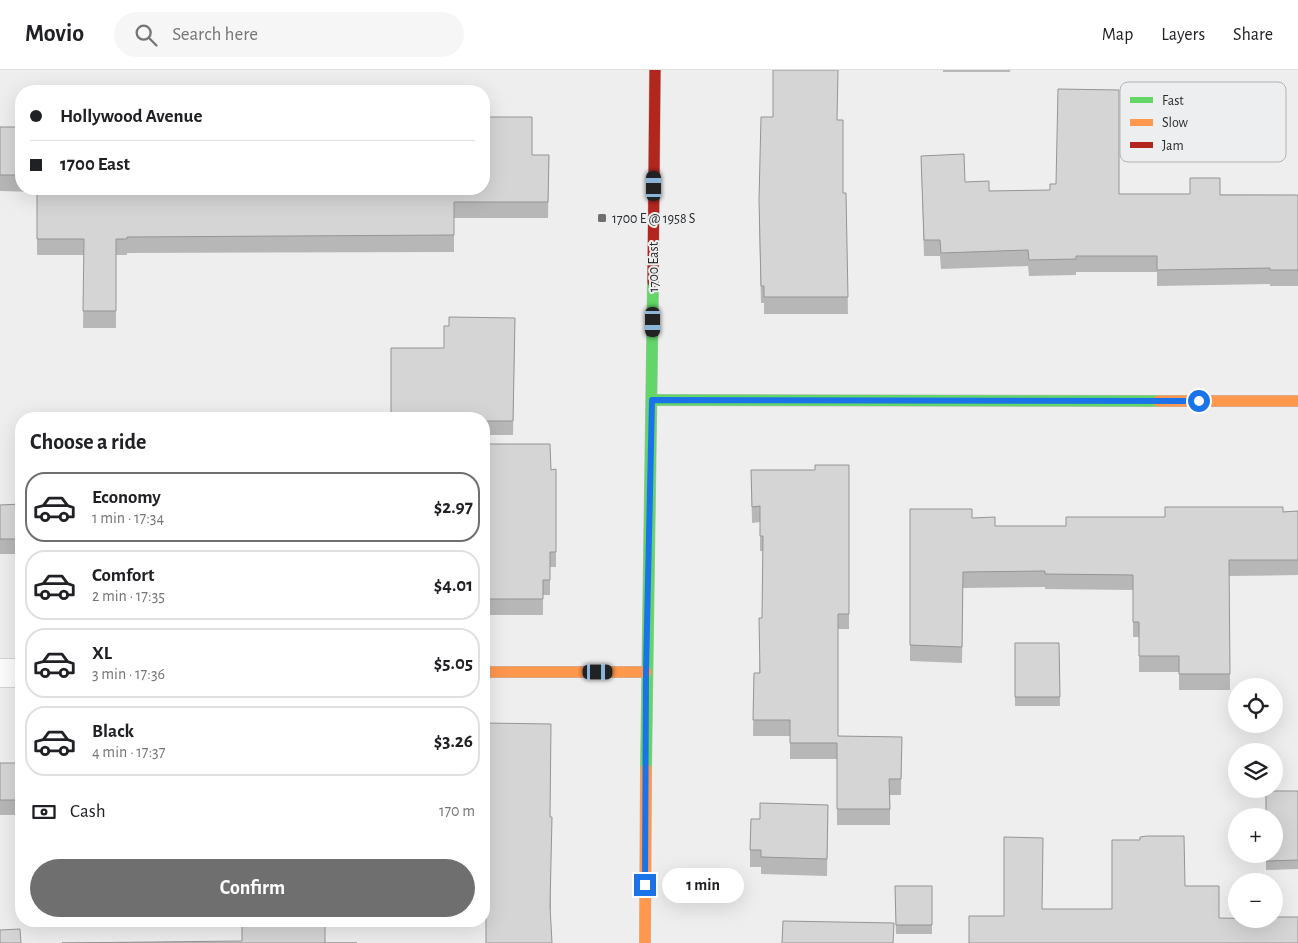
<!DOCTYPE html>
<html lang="en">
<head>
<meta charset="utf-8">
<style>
	body { margin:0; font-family:"Alegreya Sans",sans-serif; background:#f6f6f6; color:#202124; height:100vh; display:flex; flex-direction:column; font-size:19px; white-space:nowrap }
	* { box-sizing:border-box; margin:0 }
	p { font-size:16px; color:#757577 }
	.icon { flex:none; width:28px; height:28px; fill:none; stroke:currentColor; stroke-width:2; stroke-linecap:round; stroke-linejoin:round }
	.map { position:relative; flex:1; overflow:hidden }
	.details { position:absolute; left:15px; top:342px; width:475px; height:515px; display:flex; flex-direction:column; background:#fff; border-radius:20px; box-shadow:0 5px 20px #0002 }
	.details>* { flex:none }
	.banner { position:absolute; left:15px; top:15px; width:475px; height:110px; border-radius:20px; box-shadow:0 5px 20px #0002; display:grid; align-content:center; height:110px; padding:0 15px; background:#fff }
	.controls { position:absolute; left:1228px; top:608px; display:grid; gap:10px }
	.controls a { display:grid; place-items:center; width:55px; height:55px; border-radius:50%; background:#fff; box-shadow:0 5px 20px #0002; font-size:25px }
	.end { position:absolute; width:22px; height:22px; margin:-11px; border:6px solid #1a73e8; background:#fff; box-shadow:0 0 0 2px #fff }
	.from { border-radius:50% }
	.bubble { position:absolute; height:35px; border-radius:18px; background:#fff; box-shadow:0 5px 20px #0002; font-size:16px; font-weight:700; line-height:35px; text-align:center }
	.car { position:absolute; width:15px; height:30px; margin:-15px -8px; border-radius:6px; box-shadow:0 0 4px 1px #0007; background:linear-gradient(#222 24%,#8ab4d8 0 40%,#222 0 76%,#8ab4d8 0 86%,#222 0) }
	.banner b { display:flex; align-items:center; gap:18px; height:48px; font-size:19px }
	.banner b+b { border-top:1px solid #e0e0e0 }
	.banner i { width:12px; height:12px; background:#202124 }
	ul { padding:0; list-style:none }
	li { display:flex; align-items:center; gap:15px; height:70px; margin:0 10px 8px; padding:0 5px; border:2px solid #e0e0e0; border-radius:20px }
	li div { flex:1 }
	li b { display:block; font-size:19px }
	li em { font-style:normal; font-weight:700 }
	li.on { border-color:#6f6f6f }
	li>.icon { width:45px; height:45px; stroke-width:1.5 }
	h2 { padding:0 15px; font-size:22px; line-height:60px }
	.pay { display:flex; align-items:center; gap:12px; height:55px; padding:0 15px; font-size:19px }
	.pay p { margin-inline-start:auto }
	.primary-button { display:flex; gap:10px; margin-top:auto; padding:10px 15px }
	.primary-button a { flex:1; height:58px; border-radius:30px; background:#6f6f6f; color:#fff; font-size:20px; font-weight:700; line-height:58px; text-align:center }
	header { display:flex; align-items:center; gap:30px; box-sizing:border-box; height:70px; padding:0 25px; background:#fff; border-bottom:1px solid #e0e0e0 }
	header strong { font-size:24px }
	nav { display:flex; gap:28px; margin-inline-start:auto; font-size:18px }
	.search { width:350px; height:45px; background:#f6f6f6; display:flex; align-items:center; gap:12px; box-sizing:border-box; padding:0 18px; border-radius:28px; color:#757577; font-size:19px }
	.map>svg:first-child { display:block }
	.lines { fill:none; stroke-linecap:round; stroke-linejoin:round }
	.street-casing { stroke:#b9b9ba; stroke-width:29 }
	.fast-casing { stroke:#b9b9ba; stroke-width:12 }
	.slow-casing { stroke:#b9b9ba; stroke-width:12 }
	.jam-casing { stroke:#b9b9ba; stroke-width:12 }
	.street { stroke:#fcfcfc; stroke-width:28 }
	.fast { stroke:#63d668; stroke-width:11 }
	.slow { stroke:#ff974d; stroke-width:11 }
	.jam { stroke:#b3261e; stroke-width:11 }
	.wall { fill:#b7b7b7 }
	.building { fill:#d5d5d5; stroke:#959595 }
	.route { stroke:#1a73e8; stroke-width:6 }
	.poi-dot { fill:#6f6f6f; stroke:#edeeef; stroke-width:2 }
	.labels { text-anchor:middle; stroke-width:4; stroke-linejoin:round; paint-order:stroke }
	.poi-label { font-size:14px; fill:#2a2a2b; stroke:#edeeef; text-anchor:start }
	.street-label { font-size:14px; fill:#2a2a2b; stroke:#edeeef }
	.key { fill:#edeeef; stroke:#b2b3b4; stroke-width:1 }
	.key-label { font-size:14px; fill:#2a2a2b }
</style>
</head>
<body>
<header>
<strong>Movio</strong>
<div class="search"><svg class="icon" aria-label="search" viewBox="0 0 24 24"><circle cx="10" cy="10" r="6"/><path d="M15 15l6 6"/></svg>Search here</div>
<nav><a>Map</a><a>Layers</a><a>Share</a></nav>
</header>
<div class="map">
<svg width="1298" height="873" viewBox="0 0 1298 873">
	<rect width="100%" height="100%" fill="#eee"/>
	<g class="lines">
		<!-- street casing -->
		<g class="street-casing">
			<path id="street" d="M 0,603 L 21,603"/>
		</g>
		<!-- fast casing -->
		<g class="fast-casing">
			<g id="fast">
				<path d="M 652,330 L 1158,331"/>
				<path d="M 646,699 L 653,212"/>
			</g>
		</g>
		<!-- slow casing -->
		<g class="slow-casing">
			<g id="slow">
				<path d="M 1158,331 L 1298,331"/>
				<path d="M 484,602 L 646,602"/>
				<path d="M 645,873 L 646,699"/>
			</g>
		</g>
		<!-- jam casing -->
		<g class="jam-casing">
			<path id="jam" d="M 653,212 L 655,0"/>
		</g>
		<!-- street -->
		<use href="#street" class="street"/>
		<!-- fast -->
		<use href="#fast" class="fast"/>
		<!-- slow -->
		<use href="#slow" class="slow"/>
		<!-- jam -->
		<use href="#jam" class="jam"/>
	</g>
	<!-- wall -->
	<g class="wall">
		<rect x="943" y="0" width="67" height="2"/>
		<path d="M 773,47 L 838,50 L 843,123 L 846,123 L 848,244 L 764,244 L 764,233 L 761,233 L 759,148 Z"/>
		<path d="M 0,57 L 21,57 L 21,119 L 484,119 L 532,85 L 549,85 L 548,148 L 454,148 L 454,182 L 127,183 L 127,185 L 116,185 L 116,258 L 83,258 L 84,185 L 37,185 L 37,122 L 0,121 Z"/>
		<path d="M 921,86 L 965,112 L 989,121 L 1119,124 L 1298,125 L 1298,216 L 1270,216 L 1270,214 L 1157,216 L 1157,202 L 1076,202 L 1076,205 L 1029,206 L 1028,196 L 941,199 L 940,186 L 924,186 Z"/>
		<path d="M 515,248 L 513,365 L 484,365 L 484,349 L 444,278 L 449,256 Z"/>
		<path d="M 849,395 L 849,559 L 838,559 L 838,666 L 902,667 L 901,725 L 890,725 L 890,755 L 837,755 L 837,689 L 790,689 L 790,666 L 753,666 L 754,603 L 759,603 L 762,548 L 763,481 L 760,481 L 760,452 L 752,453 L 751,400 L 815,400 Z"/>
		<path d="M 556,399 L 556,497 L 550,497 L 550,525 L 543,525 L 543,545 L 488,545 L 488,522 L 484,522 L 484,427 L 488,427 L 551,400 Z"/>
		<path d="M 21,434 L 21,484 L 0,484 L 0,435 Z"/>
		<path d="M 910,439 L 972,448 L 995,456 L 1066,456 L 1165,447 L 1298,441 L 1298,505 L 1229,506 L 1230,620 L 1179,620 L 1179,602 L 1139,602 L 1139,567 L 1133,567 L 1133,520 L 1045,519 L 1045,517 L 963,518 L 962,593 L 910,591 Z"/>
		<path d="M 1015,573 L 1059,573 L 1060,636 L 1015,636 Z"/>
		<path d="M 484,653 L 550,747 L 551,840 L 484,836 Z"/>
		<rect x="0" y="693" width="21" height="52"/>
		<path d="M 1298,721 L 1298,799 L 1266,800 L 1266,784 Z"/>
		<path d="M 828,735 L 827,806 L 761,804 L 761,797 L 750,797 L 750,780 L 760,749 Z"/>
		<path d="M 895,816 L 932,816 L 932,864 L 896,864 Z"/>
	</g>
	<!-- building -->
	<g class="building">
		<path d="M 773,0 L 838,0 L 837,50 L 843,50 L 843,123 L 846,123 L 848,227 L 764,227 L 764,216 L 761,216 L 759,130 L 761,47 L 773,47 Z"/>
		<path d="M 1058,19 L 1119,20 L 1119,124 L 1190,124 L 1190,108 L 1220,108 L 1220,125 L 1298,125 L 1298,200 L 1270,200 L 1270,198 L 1157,200 L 1157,186 L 1076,186 L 1076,189 L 1029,190 L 1028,180 L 941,183 L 940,170 L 924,170 L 921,86 L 964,84 L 965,112 L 989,111 L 989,121 L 1050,120 L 1050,114 L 1056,114 Z"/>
		<path d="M 484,47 L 532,47 L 532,85 L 549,85 L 548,132 L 454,132 L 454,165 L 127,167 L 127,169 L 116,169 L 116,241 L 83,241 L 84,169 L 37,169 L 37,119 L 484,119 Z"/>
		<rect x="0" y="57" width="21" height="48"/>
		<path d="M 449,247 L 515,248 L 513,351 L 484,351 L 484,349 L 391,349 L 391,278 L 444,278 L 444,256 L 449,256 Z"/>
		<path d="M 487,374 L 550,374 L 551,400 L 556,399 L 556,482 L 550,482 L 550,510 L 543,510 L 543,529 L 488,529 L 488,507 L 484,507 L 484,427 L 488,427 Z"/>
		<path d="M 815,395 L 849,395 L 849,544 L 838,544 L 838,666 L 902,667 L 901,709 L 889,709 L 890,739 L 837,739 L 837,673 L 790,673 L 790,650 L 753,650 L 754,603 L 760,603 L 759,548 L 762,548 L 763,466 L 760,466 L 760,436 L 752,437 L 751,400 L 815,400 Z"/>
		<path d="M 21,434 L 21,469 L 0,469 L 0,435 Z"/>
		<path d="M 1165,437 L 1283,437 L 1283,442 L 1298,441 L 1298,490 L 1229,490 L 1230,604 L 1179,604 L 1179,586 L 1139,586 L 1139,552 L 1133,552 L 1133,505 L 1045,504 L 1045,501 L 963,502 L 962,577 L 910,575 L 910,439 L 972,439 L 972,448 L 995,447 L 995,456 L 1066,456 L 1066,447 L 1165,447 Z"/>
		<path d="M 1015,573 L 1059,573 L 1060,627 L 1015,627 Z"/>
		<path d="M 484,653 L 551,654 L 550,747 L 552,747 L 550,836 L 552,873 L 486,873 L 486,821 L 484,821 Z"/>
		<rect x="0" y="693" width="21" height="37"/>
		<path d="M 1266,721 L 1298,721 L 1298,790 L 1266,791 L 1266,784 L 1274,784 L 1274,746 L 1266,746 Z"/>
		<path d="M 760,733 L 828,735 L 827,789 L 761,787 L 761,780 L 750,780 L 751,749 L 760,749 Z"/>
		<path d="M 1147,766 L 1184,766 L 1185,816 L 1219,816 L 1219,848 L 1274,849 L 1274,847 L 1298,847 L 1298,873 L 969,873 L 969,846 L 1004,846 L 1004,767 L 1043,768 L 1042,839 L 1112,839 L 1112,770 L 1140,770 L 1140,767 Z"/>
		<path d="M 895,816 L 932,816 L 932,855 L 896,855 Z"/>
		<path d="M 242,851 L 325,851 L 325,873 L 357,873 L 62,873 L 242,871 Z"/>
		<path d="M 783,851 L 894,853 L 893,873 L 782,873 Z"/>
		<path d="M 20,859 L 21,873 L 0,873 L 0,860 Z"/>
	</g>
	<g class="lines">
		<!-- route -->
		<path class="route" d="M 645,815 L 646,602 L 652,330 L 1199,331"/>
	</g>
	<!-- markers -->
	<rect class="poi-dot" x="597" y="143" width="10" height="10" rx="2.5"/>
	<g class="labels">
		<!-- poi labels -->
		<g class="poi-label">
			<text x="612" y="153">1700 E @ 1958 S</text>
		</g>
		<!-- street labels -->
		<g class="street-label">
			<text transform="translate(653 197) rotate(-90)" y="5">1700 East</text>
		</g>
	</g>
	<!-- legend -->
	<rect x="1120" y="12" width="166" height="80" rx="8" class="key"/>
	<rect x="1130" y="27" width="23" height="6" fill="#63d668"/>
	<rect x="1130" y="49" width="23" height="7" fill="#ff974d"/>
	<rect x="1130" y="72" width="23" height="6" fill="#b3261e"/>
	<g class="key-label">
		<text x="1162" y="35">Fast</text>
		<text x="1162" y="57">Slow</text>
		<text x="1162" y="80">Jam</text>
	</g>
</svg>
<div class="controls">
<a><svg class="icon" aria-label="locate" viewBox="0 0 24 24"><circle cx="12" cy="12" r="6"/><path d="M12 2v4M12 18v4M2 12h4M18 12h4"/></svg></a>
<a><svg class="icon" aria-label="layers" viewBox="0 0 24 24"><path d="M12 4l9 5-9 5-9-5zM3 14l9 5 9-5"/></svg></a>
<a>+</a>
<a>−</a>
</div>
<i class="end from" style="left:1199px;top:331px"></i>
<i class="end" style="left:645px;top:815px"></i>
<div class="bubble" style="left:662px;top:798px;width:82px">1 min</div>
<i class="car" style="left:654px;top:116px;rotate:0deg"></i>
<i class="car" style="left:653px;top:252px;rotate:180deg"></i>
<i class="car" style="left:598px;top:602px;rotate:90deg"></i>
<div class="banner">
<b><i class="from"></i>Hollywood Avenue</b>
<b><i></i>1700 East</b>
</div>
<section class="details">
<h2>Choose a ride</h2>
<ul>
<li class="on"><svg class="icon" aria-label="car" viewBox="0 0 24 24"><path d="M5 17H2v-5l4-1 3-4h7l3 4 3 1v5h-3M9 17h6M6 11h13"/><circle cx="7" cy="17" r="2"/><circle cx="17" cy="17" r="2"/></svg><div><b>Economy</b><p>1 min · 17:34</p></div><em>$2.97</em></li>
<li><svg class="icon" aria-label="car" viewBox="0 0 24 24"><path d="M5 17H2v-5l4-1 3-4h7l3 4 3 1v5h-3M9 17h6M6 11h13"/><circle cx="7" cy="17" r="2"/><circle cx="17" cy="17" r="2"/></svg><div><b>Comfort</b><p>2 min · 17:35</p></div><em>$4.01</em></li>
<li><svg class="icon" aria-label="car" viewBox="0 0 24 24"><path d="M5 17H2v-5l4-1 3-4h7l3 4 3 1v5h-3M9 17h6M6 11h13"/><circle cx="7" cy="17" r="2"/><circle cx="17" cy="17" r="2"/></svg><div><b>XL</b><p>3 min · 17:36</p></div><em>$5.05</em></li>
<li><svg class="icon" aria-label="car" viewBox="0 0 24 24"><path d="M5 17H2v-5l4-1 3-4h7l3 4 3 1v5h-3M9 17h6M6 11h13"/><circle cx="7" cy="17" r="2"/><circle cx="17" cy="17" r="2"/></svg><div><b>Black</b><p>4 min · 17:37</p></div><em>$3.26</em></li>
</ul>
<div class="pay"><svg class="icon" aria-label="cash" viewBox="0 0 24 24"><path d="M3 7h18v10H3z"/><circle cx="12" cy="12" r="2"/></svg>Cash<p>170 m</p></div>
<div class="primary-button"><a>Confirm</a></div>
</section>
</div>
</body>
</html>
